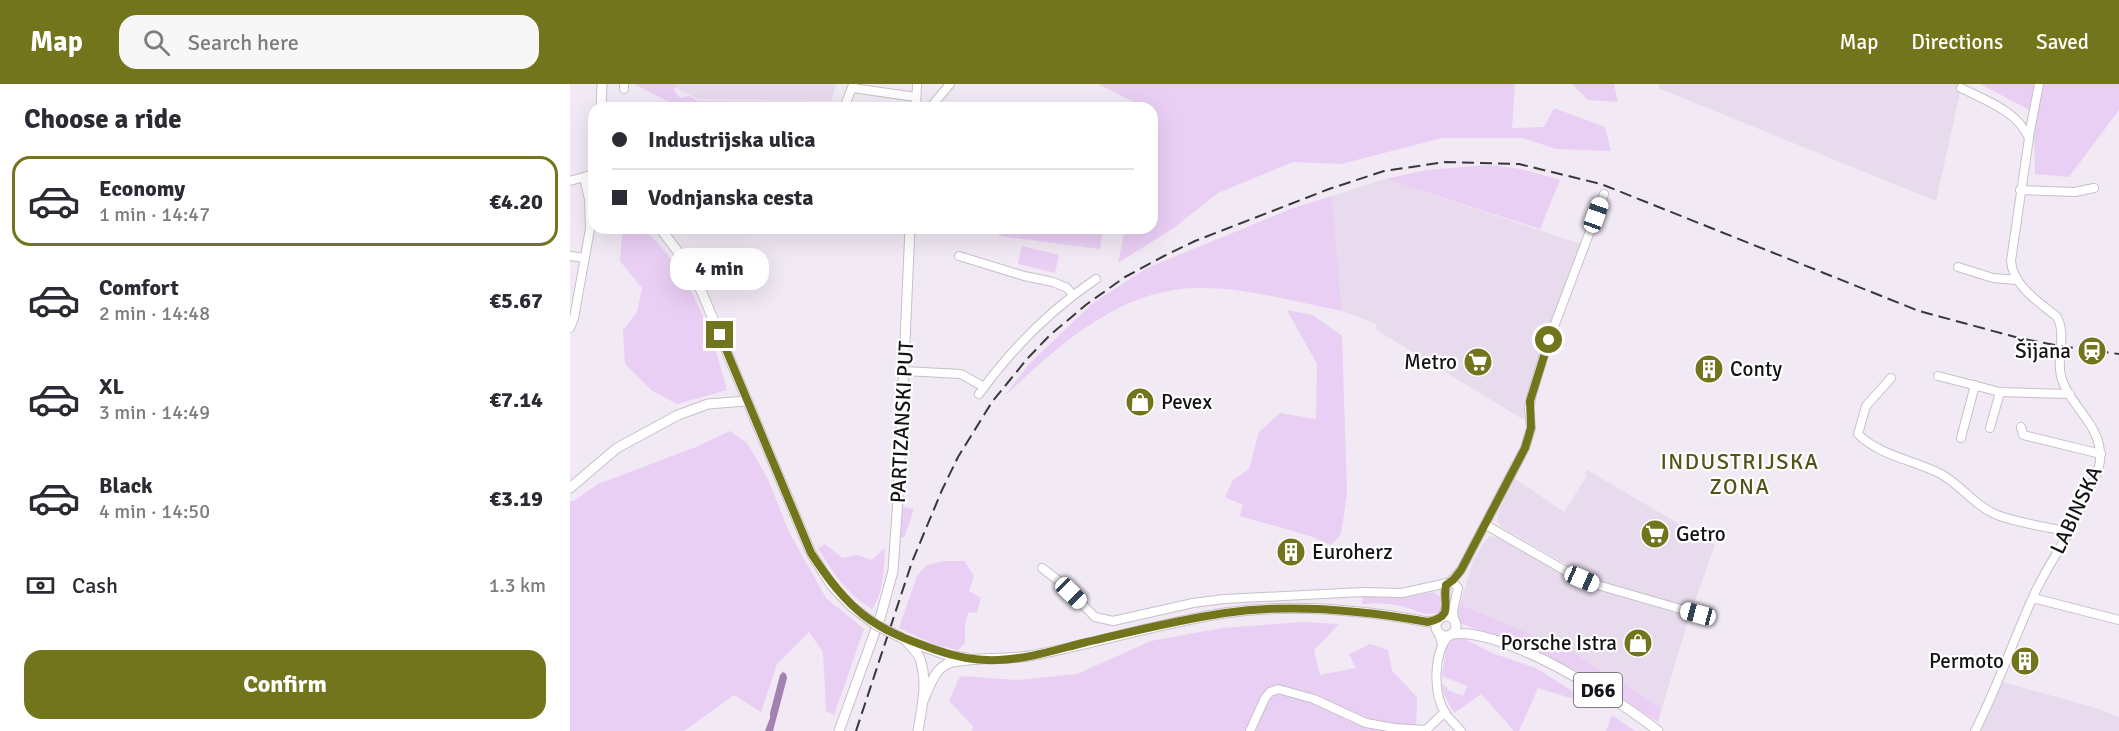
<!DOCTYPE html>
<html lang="en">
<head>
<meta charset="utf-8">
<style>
	body { margin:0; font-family:Signika,sans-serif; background:#f7f7f7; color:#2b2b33; height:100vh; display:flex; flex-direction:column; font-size:22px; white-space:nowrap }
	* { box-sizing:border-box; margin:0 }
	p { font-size:20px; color:#7c7c81 }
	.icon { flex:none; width:33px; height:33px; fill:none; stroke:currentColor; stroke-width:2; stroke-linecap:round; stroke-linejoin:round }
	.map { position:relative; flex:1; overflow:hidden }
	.panel { display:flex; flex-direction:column; background:#fff; width:570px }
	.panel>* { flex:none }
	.top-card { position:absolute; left:18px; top:18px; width:570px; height:132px; border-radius:18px; box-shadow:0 6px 24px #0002; display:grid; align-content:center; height:132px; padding:0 24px; background:#fff }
	.end { position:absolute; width:27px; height:27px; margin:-14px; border:8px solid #73751c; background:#fff; box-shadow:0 0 0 3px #fff }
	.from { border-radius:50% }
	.bubble { position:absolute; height:42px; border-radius:18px; background:#fff; box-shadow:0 6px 24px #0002; font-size:20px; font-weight:700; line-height:42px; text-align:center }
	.car { position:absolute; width:18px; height:36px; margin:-18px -9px; border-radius:8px; box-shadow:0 0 4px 2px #0007; background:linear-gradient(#fff 24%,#345 0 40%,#fff 0 76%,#345 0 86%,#fff 0) }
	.top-card b { display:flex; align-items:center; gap:21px; height:57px; font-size:22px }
	.top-card b+b { border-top:2px solid #e1e1e2 }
	.top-card i { width:15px; height:15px; background:#2b2b33 }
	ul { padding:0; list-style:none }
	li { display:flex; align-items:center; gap:18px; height:90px; margin:0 12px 9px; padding:0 12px; border:3px solid transparent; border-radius:18px }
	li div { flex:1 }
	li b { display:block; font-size:22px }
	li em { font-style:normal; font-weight:700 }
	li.on { border-color:#73751c }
	li>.icon { width:54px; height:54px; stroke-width:1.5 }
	h2 { padding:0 24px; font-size:27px; line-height:72px }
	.pay { display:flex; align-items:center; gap:15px; height:66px; padding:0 24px; font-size:22px }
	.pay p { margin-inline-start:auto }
	.cta { display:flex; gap:12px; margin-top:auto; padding:12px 24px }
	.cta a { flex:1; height:69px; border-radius:18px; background:#73751c; color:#fff; font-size:24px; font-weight:700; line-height:69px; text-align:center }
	header { display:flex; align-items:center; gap:36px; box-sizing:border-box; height:84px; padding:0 30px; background:#73751c; color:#fff }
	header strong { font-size:28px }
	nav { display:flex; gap:33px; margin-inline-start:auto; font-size:21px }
	.search { width:420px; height:54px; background:#f7f7f7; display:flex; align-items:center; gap:15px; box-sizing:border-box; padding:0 21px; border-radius:18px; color:#7c7c81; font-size:22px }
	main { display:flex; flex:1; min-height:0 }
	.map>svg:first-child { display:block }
	.built { fill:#e7dbed }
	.green { fill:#eacff5 }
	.water { fill:#a381b1 }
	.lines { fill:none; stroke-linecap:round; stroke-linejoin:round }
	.minor-casing { stroke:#c7c0cb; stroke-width:10 }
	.major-casing { stroke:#c7c0cb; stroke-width:11 }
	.minor { stroke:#fff; stroke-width:8 }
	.major { stroke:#fff; stroke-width:9 }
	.rail { stroke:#3a373c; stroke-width:2; stroke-dasharray:12 6; stroke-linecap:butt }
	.major-bridge-casing { stroke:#c7c0cb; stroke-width:11; stroke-linecap:butt }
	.major-bridge { stroke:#fff; stroke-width:9 }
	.route { stroke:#73751c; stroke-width:8 }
	.labels { text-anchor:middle; stroke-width:4.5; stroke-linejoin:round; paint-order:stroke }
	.shield { fill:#fff; stroke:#5b5a5d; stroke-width:1.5 }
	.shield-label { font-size:20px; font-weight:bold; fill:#151317 }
	.poi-label { font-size:21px; fill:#151317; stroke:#fff; text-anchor:end }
	.street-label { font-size:21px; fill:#151317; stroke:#fff }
	.neighbourhood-label { font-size:22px; letter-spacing:1.5px; fill:#515317; stroke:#fff }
</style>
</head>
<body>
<header>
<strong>Map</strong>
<div class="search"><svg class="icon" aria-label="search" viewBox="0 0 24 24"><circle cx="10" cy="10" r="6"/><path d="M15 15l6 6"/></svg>Search here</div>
<nav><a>Map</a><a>Directions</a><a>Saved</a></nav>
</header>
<main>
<section class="panel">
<h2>Choose a ride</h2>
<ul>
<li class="on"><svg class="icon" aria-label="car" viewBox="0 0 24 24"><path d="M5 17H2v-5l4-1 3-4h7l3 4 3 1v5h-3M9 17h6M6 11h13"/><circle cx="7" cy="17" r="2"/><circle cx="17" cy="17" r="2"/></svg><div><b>Economy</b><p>1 min · 14:47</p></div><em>€4.20</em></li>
<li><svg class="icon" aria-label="car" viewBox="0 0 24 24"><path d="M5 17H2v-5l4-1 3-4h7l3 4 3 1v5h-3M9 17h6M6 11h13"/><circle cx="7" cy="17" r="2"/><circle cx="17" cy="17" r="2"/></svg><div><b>Comfort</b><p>2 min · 14:48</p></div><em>€5.67</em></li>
<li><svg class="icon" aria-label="car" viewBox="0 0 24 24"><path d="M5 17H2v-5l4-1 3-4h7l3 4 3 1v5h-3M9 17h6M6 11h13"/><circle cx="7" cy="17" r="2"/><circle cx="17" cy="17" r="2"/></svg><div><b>XL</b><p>3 min · 14:49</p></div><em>€7.14</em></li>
<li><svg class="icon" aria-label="car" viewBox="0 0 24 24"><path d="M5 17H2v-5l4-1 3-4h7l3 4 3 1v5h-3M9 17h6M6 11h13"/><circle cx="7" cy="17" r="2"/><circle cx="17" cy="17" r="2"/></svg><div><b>Black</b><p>4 min · 14:50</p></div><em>€3.19</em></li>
</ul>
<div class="pay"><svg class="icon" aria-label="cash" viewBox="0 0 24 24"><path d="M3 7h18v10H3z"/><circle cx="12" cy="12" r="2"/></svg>Cash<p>1.3 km</p></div>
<div class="cta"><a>Confirm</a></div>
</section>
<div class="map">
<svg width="1549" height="647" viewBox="0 0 1549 647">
	<rect width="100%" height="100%" fill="#f1e9f4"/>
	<!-- built -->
	<g class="built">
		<path d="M 97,0 L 266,0 L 261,17 L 128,15 Z"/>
		<path d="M 1090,0 L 1392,0 L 1366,117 L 1088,4 Z"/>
		<path d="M 815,95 L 1011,160 L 969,271 L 955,320 L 954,336 L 805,245 L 807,240 L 772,227 L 762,112 Z"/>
		<path d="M 1017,386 L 1145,461 L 1122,525 L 1025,497 L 931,443 L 927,436 L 928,429 L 944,394 L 994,428 L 1017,392 L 1014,390 Z"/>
		<path d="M 920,452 L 927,453 L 999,494 L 1022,504 L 1119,533 L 1092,624 L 999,566 L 894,522 L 892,518 L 903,477 L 913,460 Z"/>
		<path d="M 1432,598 L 1526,624 L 1549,633 L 1549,647 L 1409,647 Z"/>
	</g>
	<!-- green -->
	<g class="green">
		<path d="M 64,0 L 106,0 L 104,6 L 110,14 L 119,12 L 129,17 L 266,18 L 265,24 L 111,24 Z"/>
		<path d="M 528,0 L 945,0 L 942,44 L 974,43 L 984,24 L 1035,43 L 1041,67 L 986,65 L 953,54 L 872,54 L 771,80 L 723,78 L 648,109 L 604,144 L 548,179 L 555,144 L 582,144 L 582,24 L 568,24 L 568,20 Z"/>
		<path d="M 1002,0 L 1044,0 L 1048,18 L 1018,16 Z"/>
		<path d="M 1410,0 L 1549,0 L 1549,26 L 1499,93 L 1465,90 L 1464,54 L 1467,30 Z"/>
		<path d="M 919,81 L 951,85 L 990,96 L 970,145 L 815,95 L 856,86 Z"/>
		<path d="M 762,112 L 772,227 C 726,218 678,204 631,204 C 552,203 489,261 435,312 L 458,281 L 523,219 L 577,184 L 723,124 Z"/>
		<path d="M 57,144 C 62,144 67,143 71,145 C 79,149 86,157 92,164 C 126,204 144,255 157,306 L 107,320 L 81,306 L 55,280 L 53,246 L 67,228 L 72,204 L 50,177 L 52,150 Z"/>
		<path d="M 430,144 L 533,144 L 530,165 L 429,152 Z"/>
		<path d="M 452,162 L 489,171 L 485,189 L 448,180 Z"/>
		<path d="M 717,226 L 743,231 L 772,252 L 777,410 L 771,450 L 761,461 L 740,452 L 670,432 L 673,421 L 655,413 L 663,396 L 679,385 L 689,348 L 710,329 L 746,335 L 747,280 Z"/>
		<path d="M 160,347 L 177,359 L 198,395 L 219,448 L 256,514 L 294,545 L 264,631 L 256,627 L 253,568 L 239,548 L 207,580 L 191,628 L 164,611 L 114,647 L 0,647 L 0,417 L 4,417 L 28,400 L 126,363 Z"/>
		<path d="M 332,423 L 344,425 L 334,454 L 331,453 Z"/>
		<path d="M 255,460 L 272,474 L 287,471 L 302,476 L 315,464 C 314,484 314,509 302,525 C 277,510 263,489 248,464 Z"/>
		<path d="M 373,477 L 394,477 L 404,492 L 399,507 L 411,514 L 407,528 L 398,529 L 395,541 L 395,559 L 388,566 L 365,561 L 329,544 L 347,492 L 357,481 Z"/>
		<path d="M 903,477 L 892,517 L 894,522 L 999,566 L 1092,624 L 1088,638 L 1012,589 L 970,569 L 890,539 L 887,531 Z"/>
		<path d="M 863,508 L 871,513 L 869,528 C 856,534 844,525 831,522 C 819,519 805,519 792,520 L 793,511 L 841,512 Z"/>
		<path d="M 733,538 L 769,540 L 744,566 L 750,591 L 786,584 L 779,570 L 800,560 L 818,566 L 822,587 L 847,613 L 846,644 L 851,647 L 402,647 L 403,642 L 379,617 L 390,592 L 447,596 L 507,590 L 581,557 L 652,544 Z"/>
		<path d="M 886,553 L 895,555 L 922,569 L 966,584 L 1026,622 L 968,604 L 949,647 L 944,647 L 911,610 L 884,629 L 874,610 L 872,600 L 877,603 L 878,606 L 893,612 L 897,602 L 872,592 L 877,558 Z"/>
		<path d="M 1042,631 L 1065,647 L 1036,647 Z"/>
	</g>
	<!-- water -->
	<path class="water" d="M 213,588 L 216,590 L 217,594 L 203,647 L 195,647 L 200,634 L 200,629 L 210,591 Z"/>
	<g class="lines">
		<!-- minor casing -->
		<g class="minor-casing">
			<g id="minor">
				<path d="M 54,0 L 54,5"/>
				<path d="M 282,4 L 346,13"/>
				<path d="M 1391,4 C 1417,17 1447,27 1459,54 L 1441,177 C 1443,202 1469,218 1487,233 C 1497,252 1486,272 1491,292 C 1498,320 1528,338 1530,368 C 1532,384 1523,397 1516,411 C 1511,423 1505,436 1499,448 C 1487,470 1473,490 1463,513 C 1443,557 1427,604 1405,647"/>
				<path d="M 274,24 L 283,1"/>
				<path d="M 346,24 L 347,0"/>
				<path d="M 360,24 L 380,0"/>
				<path d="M 1459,52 L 1469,0"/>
				<path d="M 0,97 L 21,91"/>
				<path d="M 1450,106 L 1505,108 L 1524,104"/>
				<path d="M 0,172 L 15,174"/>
				<path d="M 389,172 L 454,192 L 483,198 L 497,204 L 503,211"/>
				<path d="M 1388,183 L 1423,194 L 1446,196"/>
				<path d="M 0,244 L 4,234 L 20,145 L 19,115 L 14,94"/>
				<path d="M 334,287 L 391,290 L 414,303"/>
				<path d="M 1368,292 L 1430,308 L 1500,310"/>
				<path d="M 1321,294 L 1296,322 L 1288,350 C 1310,372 1344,376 1371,390 C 1391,401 1405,422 1427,431 C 1448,439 1477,443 1499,448"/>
				<path d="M 409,310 C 442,264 480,226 526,195"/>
				<path d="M 1451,343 L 1453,351 L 1531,370"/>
				<path d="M 1420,344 L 1430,308"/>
				<path d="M 1391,354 L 1405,301"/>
				<path d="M 916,441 L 1001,490 L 1024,500 L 1128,530"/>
				<path d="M 472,484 L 489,497 L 525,533 L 543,537 L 623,519 L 654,515 L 792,508 L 832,509 L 877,499"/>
				<path d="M 880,498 L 891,486 L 955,364 L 961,344 L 959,324 L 962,310 L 977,261 L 1034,110"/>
				<path d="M 1463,514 L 1549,536"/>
				<path d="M 872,533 C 880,519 872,510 877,499 L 883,498 L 888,504 L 883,526 L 884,536"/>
				<path d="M 869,549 L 872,561"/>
				<path d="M 879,551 C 863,570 863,608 875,629 C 879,635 886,641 891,647"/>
				<path d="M 680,647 L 695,614 L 700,608 L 708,605 L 744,615 L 796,639 L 824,644 L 856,646 L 875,628"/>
			</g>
		</g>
		<!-- major casing -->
		<g class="major-casing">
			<g id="major">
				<path d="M 31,24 L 32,0"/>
				<path d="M 90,144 L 121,185 L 133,211 L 241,469 L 262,502 L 281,522"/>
				<path d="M 0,404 L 47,364 L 108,331 L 138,320 L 176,317"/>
				<circle cx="876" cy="542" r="10"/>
				<path d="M 882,550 C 932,543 1049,615 1088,647"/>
				<path d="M 335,556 C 340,561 348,568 350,575 C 358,598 352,623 348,647"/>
				<path d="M 337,557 L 377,571 L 396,574"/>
				<path d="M 353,617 C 359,604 364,586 377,580 C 393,573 438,576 459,572 C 525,560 588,539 655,529 C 722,519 792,526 858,538 L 869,536"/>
				<path d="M 269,647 L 311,531 L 323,487 L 328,414 L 340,144"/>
			</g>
		</g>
		<!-- minor -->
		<use href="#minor" class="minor"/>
		<!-- major -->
		<use href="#major" class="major"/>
		<!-- rail -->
		<path class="rail" d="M 286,647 L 342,478 L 372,406 L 388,373 L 422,318 L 457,275 L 480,251 L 517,220 L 555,193 L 594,172 L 625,157 L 759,105 L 814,87 L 875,78 L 949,80 L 1031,100 L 1349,227 L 1449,254 L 1490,262 L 1549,270"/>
		<!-- major-bridge casing -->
		<g class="major-bridge-casing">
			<path id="major-bridge" d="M 281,522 L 306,541 L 332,554"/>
		</g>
		<!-- major-bridge -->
		<use href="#major-bridge" class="major-bridge"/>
	</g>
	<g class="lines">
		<!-- route -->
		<path class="route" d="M 150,251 L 241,469 C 279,527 301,544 366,566 C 386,573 407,577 428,576 C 457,575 485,566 513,559 C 560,548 607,536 655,529 C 723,519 792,526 858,538 C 885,532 872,520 876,501 L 883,496 L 891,486 L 955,364 L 961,344 L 960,317 L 979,256"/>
	</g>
	<!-- icons -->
	<defs>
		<g id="station-disc" transform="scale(1.5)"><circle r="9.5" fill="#73751c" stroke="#fff"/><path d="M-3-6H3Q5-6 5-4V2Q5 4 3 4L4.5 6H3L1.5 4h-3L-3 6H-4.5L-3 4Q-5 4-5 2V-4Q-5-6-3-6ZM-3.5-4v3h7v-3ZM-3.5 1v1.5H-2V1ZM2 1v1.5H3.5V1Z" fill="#fff"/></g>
		<g id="supermarket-disc" transform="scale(1.5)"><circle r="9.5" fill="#73751c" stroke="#fff"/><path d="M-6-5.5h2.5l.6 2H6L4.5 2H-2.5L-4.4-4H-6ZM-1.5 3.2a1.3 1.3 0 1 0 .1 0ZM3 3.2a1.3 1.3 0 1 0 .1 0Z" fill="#fff"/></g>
		<g id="building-disc" transform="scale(1.5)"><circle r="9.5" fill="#73751c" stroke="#fff"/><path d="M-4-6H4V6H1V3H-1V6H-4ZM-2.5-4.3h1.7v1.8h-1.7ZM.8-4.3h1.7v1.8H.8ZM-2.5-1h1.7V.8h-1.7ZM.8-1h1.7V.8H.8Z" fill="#fff"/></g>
		<g id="shop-disc" transform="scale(1.5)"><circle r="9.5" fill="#73751c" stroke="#fff"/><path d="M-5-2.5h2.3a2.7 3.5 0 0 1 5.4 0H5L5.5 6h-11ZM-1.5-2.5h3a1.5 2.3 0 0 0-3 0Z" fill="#fff"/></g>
	</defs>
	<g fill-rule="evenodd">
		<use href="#station-disc" x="1522" y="267"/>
		<use href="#supermarket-disc" x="908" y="278"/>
		<use href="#building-disc" x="1139" y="285"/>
		<use href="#shop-disc" x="570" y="318"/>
		<use href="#supermarket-disc" x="1085" y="450"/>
		<use href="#building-disc" x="721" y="468"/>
		<use href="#shop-disc" x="1068" y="559"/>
		<use href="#building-disc" x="1455" y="577"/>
	</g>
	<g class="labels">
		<!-- shield labels -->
		<rect class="shield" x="1004" y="589" width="48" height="34" rx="4.5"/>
		<g class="shield-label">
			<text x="1028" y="613">D66</text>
		</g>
		<!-- poi labels -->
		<g class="poi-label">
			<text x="1501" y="274">Šijana</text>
			<text x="887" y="285">Metro</text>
			<text x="1160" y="292" text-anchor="start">Conty</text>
			<text x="591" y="325" text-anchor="start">Pevex</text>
			<text x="1106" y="457" text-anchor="start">Getro</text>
			<text x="742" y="475" text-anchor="start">Euroherz</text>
			<text x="1047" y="566">Porsche Istra</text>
			<text x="1434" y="584">Permoto</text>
		</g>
		<!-- street labels -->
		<g class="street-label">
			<text transform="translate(332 338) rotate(-87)" y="7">PARTIZANSKI PUT</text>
			<text transform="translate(1506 426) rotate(-65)" y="7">LABINSKA</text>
		</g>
		<!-- neighbourhood labels -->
		<g class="neighbourhood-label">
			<text x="1170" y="385">INDUSTRIJSKA<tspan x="1170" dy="25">ZONA</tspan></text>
		</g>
	</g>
</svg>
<i class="end from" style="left:979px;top:256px"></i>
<i class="end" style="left:150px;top:251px"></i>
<div class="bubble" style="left:100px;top:164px;width:99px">4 min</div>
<i class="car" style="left:1026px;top:131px;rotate:20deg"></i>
<i class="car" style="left:1012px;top:495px;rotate:114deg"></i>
<i class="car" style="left:501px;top:509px;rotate:135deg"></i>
<i class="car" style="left:1128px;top:530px;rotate:285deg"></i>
<div class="top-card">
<b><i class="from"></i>Industrijska ulica</b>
<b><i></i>Vodnjanska cesta</b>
</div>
</div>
</main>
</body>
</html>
